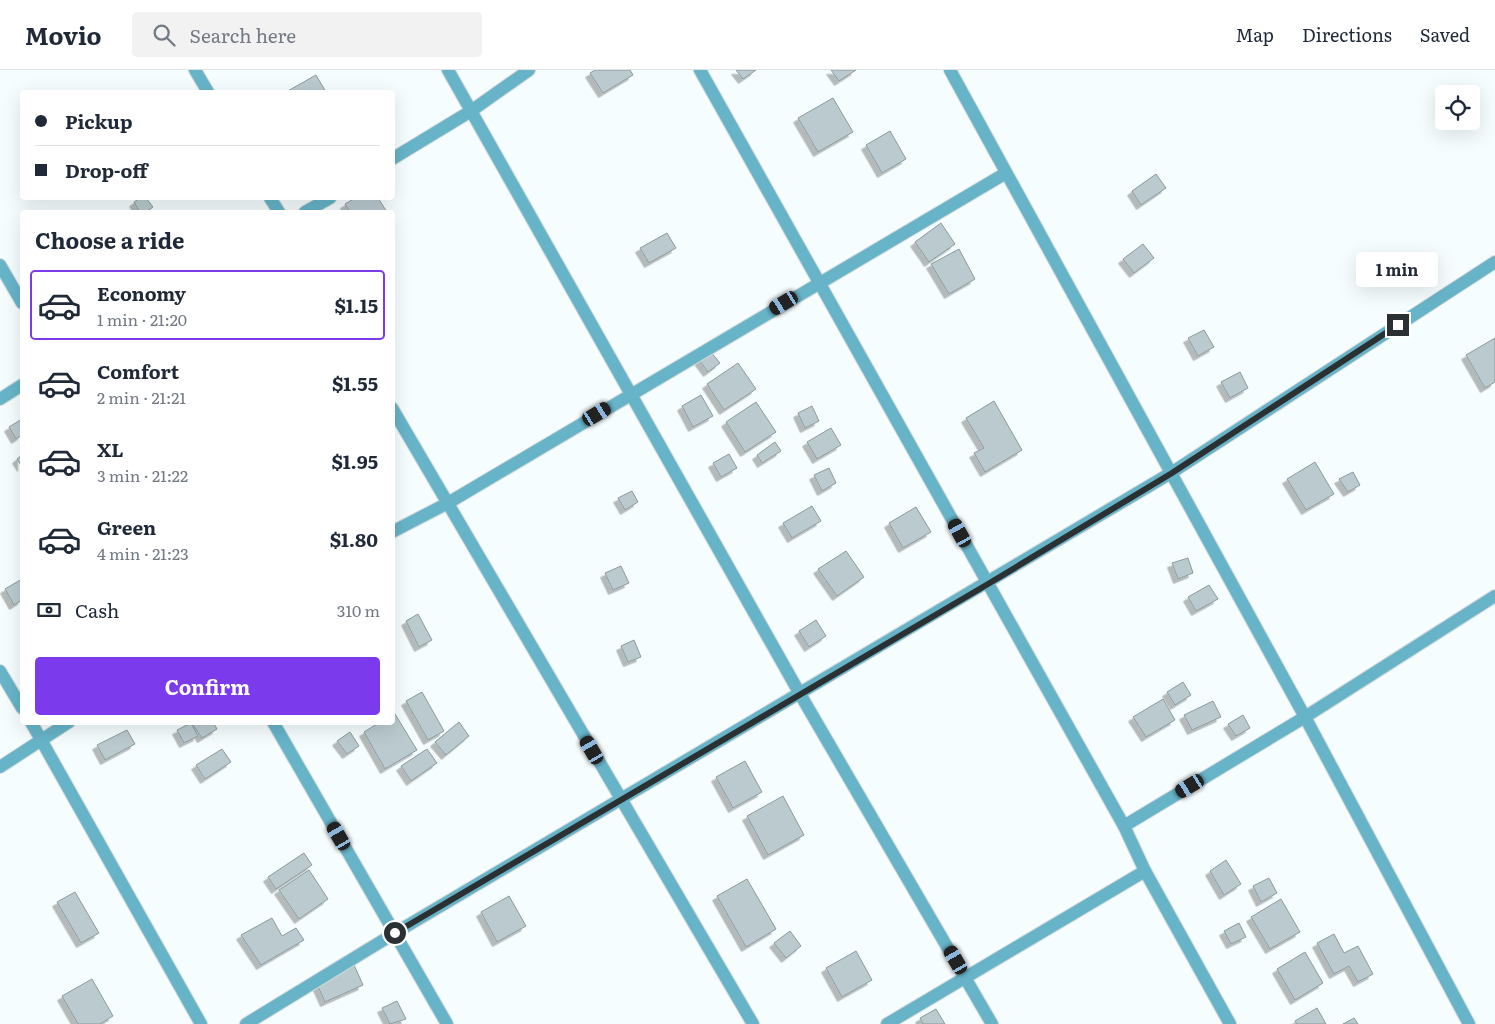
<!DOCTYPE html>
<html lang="en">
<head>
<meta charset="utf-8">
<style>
	body { margin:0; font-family:Literata,serif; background:#f2f2f3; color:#1f2937; height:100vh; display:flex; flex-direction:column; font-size:19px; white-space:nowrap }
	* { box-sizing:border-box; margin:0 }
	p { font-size:16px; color:#747a83 }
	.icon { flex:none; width:28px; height:28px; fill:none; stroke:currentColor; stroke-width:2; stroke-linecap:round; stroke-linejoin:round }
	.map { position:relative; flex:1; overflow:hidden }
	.drawer { position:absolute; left:20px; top:140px; width:375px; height:515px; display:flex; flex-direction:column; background:#fff; border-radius:5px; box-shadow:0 5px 20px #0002 }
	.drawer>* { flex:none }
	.hud { position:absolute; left:20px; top:20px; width:375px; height:110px; border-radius:5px; box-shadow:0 5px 20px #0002; display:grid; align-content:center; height:110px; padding:0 15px; background:#fff }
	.buttons { position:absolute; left:1435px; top:15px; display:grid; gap:10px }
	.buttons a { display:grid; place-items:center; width:45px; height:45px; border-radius:5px; background:#fff; box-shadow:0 5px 20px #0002; font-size:25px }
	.end { position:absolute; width:22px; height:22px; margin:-11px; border:6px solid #2b3133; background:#fff; box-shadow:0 0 0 2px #fff }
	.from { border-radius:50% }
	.bubble { position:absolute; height:35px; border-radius:5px; background:#fff; box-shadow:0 5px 20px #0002; font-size:16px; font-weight:700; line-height:35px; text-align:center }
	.car { position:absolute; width:15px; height:30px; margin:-15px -8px; border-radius:6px; box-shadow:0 0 4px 1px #0007; background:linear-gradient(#222 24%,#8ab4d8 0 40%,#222 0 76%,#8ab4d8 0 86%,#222 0) }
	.hud b { display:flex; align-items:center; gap:18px; height:48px; font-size:19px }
	.hud b+b { border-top:1px solid #e0e1e3 }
	.hud i { width:12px; height:12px; background:#1f2937 }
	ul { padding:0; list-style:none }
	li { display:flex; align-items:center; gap:15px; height:70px; margin:0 10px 8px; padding:0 5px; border:2px solid transparent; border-radius:5px }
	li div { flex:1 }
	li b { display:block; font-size:19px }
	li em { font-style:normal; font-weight:700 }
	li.on { border-color:#7c3aed }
	li>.icon { width:45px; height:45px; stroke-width:1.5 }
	h2 { padding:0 15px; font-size:22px; line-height:60px }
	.pay { display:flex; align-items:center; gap:12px; height:55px; padding:0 15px; font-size:19px }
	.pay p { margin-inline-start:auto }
	.primary-button { display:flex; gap:10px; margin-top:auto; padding:10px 15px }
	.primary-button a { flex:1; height:58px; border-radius:5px; background:#7c3aed; color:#fff; font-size:20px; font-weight:700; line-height:58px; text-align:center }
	header { display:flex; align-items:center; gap:30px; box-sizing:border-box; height:70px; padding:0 25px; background:#fff; border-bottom:1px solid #e0e1e3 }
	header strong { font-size:24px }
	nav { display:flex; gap:28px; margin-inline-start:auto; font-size:18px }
	.search { width:350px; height:45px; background:#f2f2f3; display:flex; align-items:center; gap:12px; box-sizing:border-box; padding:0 18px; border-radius:5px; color:#747a83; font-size:19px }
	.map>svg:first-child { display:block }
	.building { fill:#bacacf; stroke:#8b9a9e; filter:url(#shadow) }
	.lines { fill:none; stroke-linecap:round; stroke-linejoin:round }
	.minor-casing { stroke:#d1d8d9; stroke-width:14 }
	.minor { stroke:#67b4c9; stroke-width:12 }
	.route { stroke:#2b3133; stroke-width:6 }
</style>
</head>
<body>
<header>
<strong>Movio</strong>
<div class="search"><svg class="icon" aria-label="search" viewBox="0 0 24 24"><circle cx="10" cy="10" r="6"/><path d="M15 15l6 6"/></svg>Search here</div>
<nav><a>Map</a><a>Directions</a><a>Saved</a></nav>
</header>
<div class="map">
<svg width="1495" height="954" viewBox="0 0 1495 954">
	<defs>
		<filter id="shadow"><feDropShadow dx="-4.5" dy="4.5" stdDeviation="0" flood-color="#0004"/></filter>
	</defs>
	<rect width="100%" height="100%" fill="#f6fdfe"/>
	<!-- building -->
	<g class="building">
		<path d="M 595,0 L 630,0 L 633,5 L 603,23 L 590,3 Z"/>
		<path d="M 736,0 L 756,0 L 743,9 Z"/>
		<path d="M 831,0 L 856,0 L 839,11 Z"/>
		<path d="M 316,5 L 326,22 L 286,22 Z"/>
		<path d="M 833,28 L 853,62 L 818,82 L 798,48 Z"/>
		<path d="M 890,61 L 906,89 L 882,103 L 866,75 Z"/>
		<path d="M 1156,104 L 1166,118 L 1141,135 L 1132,121 Z"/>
		<path d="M 140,128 L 146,128 L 153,137 L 146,142 L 140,142 L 134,132 Z"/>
		<path d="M 355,128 L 378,128 L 387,142 L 350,142 L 345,134 Z"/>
		<path d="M 941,153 L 955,174 L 929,192 L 915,172 Z"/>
		<path d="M 667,163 L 676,178 L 649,193 L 640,178 Z"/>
		<path d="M 1143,174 L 1154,188 L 1134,203 L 1123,189 Z"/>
		<path d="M 959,179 L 975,209 L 949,224 L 931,194 Z"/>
		<path d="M 1204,260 L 1214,277 L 1198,286 L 1188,268 Z"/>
		<path d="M 1495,268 L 1495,312 L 1485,318 L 1466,285 Z"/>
		<path d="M 710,281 L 720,293 L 708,302 L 699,290 Z"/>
		<path d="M 738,293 L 756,319 L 724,340 L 707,314 Z"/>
		<path d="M 1240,302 L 1248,318 L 1230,328 L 1221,312 Z"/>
		<path d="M 701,325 L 713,346 L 693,357 L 682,336 Z"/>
		<path d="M 994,331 L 1022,380 L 985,402 L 974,383 L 984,378 L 966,348 Z"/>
		<path d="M 756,332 L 776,362 L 745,382 L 726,352 Z"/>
		<path d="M 812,336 L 819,351 L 805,358 L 798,343 Z"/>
		<path d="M 22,349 L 22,365 L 16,369 L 9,357 Z"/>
		<path d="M 831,358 L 841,375 L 817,389 L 807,372 Z"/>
		<path d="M 775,372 L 781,381 L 762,393 L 757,385 Z"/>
		<path d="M 729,384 L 737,398 L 721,407 L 713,393 Z"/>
		<path d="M 22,385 L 22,397 L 17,389 Z"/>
		<path d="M 1315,392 L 1334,424 L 1306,440 L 1287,409 Z"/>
		<path d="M 829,398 L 836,413 L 822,421 L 814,405 Z"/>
		<path d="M 1353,402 L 1360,415 L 1348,422 L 1339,409 Z"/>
		<path d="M 632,421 L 638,432 L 625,440 L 618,428 Z"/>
		<path d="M 812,436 L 821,451 L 792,468 L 783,453 Z"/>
		<path d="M 916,437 L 931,462 L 903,478 L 889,453 Z"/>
		<path d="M 846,481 L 864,507 L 837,526 L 818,499 Z"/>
		<path d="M 1188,488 L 1193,503 L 1178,509 L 1172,493 Z"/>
		<path d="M 621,496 L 629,513 L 613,520 L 605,503 Z"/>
		<path d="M 22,509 L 22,530 L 14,535 L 5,519 Z"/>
		<path d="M 1209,515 L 1218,529 L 1196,541 L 1188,527 Z"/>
		<path d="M 418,544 L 432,570 L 419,577 L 406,551 Z"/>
		<path d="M 816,550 L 826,566 L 809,577 L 799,561 Z"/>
		<path d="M 634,570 L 641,587 L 628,592 L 621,576 Z"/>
		<path d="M 1183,612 L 1191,625 L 1175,635 L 1167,622 Z"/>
		<path d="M 422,622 L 444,661 L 428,670 L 406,631 Z"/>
		<path d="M 1163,629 L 1175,650 L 1146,667 L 1133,647 Z"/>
		<path d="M 1213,631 L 1221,647 L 1192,660 L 1184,645 Z"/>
		<path d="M 395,644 L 417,680 L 385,699 L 364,662 L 380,652 L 392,652 L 392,645 Z"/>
		<path d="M 1243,645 L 1250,658 L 1236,666 L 1228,654 Z"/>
		<path d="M 191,652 L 213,652 L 217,659 L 202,668 Z"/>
		<path d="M 459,652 L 469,666 L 446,685 L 435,672 Z"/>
		<path d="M 191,653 L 198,666 L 184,673 L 177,660 Z"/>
		<path d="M 127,660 L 135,674 L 105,690 L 97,675 Z"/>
		<path d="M 350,662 L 359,676 L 347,684 L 337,671 Z"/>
		<path d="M 222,679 L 231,692 L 205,709 L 196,695 Z"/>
		<path d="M 427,679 L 437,693 L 411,711 L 401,696 Z"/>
		<path d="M 745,691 L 762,722 L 733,738 L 716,707 Z"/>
		<path d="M 783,726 L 804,765 L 768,785 L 747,746 Z"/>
		<path d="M 304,783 L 312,795 L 276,819 L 268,807 Z"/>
		<path d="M 1226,790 L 1241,814 L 1224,825 L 1210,801 Z"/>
		<path d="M 309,800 L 328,829 L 299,849 L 279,820 Z"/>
		<path d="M 1269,808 L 1277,823 L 1261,832 L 1253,816 Z"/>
		<path d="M 747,809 L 776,859 L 746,877 L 717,826 Z"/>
		<path d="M 75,822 L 99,863 L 81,873 L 57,832 Z"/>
		<path d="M 509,826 L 526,856 L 497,872 L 481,842 Z"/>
		<path d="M 1281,829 L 1300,862 L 1270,879 L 1251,847 Z"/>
		<path d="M 272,848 L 282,866 L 296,858 L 304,870 L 261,895 L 241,865 Z"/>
		<path d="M 1239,853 L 1246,867 L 1231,874 L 1224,861 Z"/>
		<path d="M 790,861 L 801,876 L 786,888 L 774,873 Z"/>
		<path d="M 1334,864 L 1344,883 L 1358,876 L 1373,904 L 1358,912 L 1349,896 L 1334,904 L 1317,873 Z"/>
		<path d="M 856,881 L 872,910 L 842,927 L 826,898 Z"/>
		<path d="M 1305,882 L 1323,913 L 1295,930 L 1277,899 Z"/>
		<path d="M 354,895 L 363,915 L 325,932 L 316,912 Z"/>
		<path d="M 92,909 L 113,946 L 100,954 L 78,954 L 62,926 Z"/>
		<path d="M 397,931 L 406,949 L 390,954 L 382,938 Z"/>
		<path d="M 1317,938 L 1326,954 L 1297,954 L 1295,951 Z"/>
		<path d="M 936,939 L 945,954 L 923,954 L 920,948 Z"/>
		<path d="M 1354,948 L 1358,954 L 1343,954 Z"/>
	</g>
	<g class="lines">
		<!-- minor casing -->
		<g class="minor-casing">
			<g id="minor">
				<path d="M 195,0 L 208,22"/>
				<path d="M 448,0 L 800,624 L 992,954"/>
				<path d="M 700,0 L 1124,756 L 1305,647 L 1495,526"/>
				<path d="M 950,0 L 1305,647 L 1469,954"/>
				<path d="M 392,89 L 471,41 L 529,0"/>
				<path d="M 270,128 L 279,142"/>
				<path d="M 305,142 L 330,128"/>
				<path d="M 0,195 L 22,233"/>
				<path d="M 0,329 L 22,315"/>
				<path d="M 392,338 L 753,954"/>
				<path d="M 392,462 L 448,433 L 1006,103"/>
				<path d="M 0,601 L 22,638"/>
				<path d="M 31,652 L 201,954"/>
				<path d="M 273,652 L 447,954"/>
				<path d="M 0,697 L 69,652"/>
				<path d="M 1124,756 L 1145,801 L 1230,954"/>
				<path d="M 246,954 L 395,863 L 1171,403 L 1495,192"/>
				<path d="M 887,954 L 1145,801"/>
			</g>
		</g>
		<!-- minor -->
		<use href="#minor" class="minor"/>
	</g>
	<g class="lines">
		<!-- route -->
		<path class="route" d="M 395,863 L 988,514 L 1172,403 L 1398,255"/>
	</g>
</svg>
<div class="buttons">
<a><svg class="icon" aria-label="locate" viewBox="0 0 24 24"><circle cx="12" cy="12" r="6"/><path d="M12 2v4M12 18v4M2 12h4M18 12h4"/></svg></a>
</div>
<i class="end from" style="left:395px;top:863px"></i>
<i class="end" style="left:1398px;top:255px"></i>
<div class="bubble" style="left:1356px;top:182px;width:82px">1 min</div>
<i class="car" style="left:784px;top:233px;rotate:239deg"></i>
<i class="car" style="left:597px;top:344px;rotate:59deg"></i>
<i class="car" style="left:960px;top:463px;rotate:331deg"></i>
<i class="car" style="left:592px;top:680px;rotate:330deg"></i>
<i class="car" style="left:1190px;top:716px;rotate:239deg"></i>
<i class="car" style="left:339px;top:766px;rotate:330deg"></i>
<i class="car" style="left:956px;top:890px;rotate:330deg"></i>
<div class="hud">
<b><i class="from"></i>Pickup</b>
<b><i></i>Drop-off</b>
</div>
<section class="drawer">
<h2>Choose a ride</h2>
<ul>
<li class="on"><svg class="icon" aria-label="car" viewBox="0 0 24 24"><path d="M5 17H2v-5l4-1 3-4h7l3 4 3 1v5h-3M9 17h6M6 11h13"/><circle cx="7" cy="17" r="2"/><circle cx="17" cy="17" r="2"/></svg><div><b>Economy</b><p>1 min · 21:20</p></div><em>$1.15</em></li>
<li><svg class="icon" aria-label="car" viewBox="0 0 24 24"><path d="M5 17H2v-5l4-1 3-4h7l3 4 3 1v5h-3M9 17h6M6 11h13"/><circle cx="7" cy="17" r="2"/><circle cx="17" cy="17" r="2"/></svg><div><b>Comfort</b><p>2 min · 21:21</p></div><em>$1.55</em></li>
<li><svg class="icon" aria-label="car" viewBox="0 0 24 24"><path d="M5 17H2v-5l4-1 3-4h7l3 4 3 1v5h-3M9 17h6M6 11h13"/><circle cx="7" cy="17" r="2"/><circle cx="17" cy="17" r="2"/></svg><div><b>XL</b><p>3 min · 21:22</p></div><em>$1.95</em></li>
<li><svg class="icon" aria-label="car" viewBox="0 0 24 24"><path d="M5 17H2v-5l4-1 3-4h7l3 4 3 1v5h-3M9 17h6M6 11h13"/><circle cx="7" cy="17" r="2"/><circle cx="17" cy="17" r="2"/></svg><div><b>Green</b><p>4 min · 21:23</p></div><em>$1.80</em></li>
</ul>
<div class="pay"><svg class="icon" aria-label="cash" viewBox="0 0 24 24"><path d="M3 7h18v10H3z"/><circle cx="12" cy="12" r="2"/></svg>Cash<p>310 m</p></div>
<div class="primary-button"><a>Confirm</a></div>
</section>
</div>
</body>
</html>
